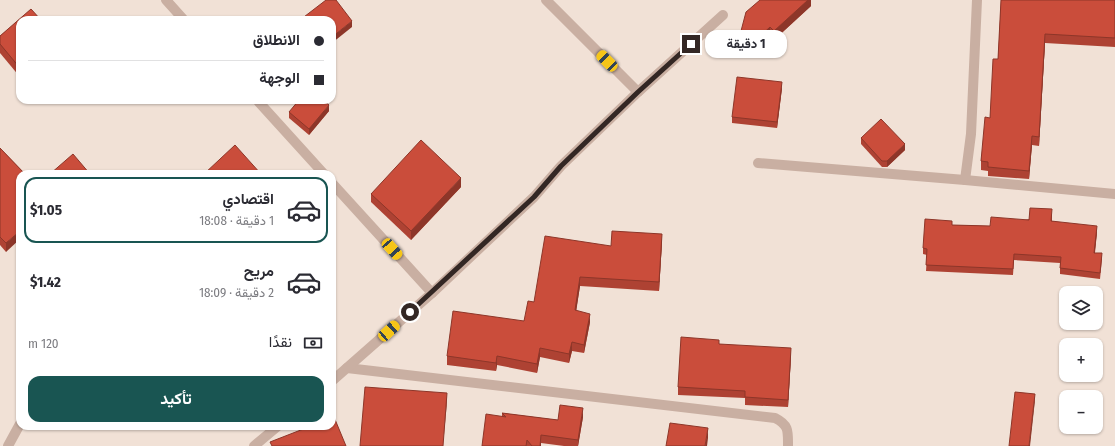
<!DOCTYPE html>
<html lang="ar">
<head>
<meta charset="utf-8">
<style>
	body { margin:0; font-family:"Fira Sans Condensed",Vazirmatn,sans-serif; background:#f2f2f3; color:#2b2b33; direction:rtl; height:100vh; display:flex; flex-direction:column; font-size:15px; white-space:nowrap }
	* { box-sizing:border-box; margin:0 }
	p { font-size:13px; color:#7c7c81 }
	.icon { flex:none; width:22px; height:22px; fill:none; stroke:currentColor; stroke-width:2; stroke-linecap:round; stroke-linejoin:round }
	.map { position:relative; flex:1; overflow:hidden; direction:ltr }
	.panel { position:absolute; left:16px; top:170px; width:320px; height:260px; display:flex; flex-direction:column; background:#fff; border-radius:12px; box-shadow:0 1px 3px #0004; direction:rtl }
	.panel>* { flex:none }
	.hud { position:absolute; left:16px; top:16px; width:320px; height:88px; border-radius:12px; box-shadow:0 1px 3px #0004; direction:rtl; display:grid; align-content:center; height:88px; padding:0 12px; background:#fff }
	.fabs { position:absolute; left:1059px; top:286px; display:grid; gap:8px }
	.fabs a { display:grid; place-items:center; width:44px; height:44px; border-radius:8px; background:#fff; box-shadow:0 1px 3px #0004; font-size:20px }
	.end { position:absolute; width:18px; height:18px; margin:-9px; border:5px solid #332724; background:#fff; box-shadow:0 0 0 2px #fff }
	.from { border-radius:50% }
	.bubble { position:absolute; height:28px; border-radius:12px; background:#fff; box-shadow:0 1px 3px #0004; font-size:13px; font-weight:700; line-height:28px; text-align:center; direction:rtl }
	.car { position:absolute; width:12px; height:24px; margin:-12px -6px; border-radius:5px; box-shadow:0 0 3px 1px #0007; background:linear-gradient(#f5c518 24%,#345 0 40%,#f5c518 0 76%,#345 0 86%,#f5c518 0) }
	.hud b { display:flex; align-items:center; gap:14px; height:38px; font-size:15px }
	.hud b+b { border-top:1px solid #e1e1e2 }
	.hud i { width:10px; height:10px; background:#2b2b33 }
	ul { padding:7px 0 0; list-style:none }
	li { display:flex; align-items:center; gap:12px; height:66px; margin:0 8px 6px; padding:0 4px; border:2px solid transparent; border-radius:12px }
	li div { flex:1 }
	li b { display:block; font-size:15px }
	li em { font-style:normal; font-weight:700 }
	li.on { border-color:#195552 }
	li>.icon { width:36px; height:36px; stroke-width:1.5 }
	.pay { display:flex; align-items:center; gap:10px; height:44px; padding:0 12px; font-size:15px }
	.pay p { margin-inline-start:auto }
	.primary-button { display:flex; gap:8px; margin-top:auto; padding:8px 12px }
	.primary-button a { flex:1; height:46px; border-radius:12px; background:#195552; color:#fff; font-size:16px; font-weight:700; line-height:46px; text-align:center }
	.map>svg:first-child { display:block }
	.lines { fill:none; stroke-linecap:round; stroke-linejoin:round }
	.minor { stroke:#c9afa2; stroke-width:10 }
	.wall { fill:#ae4233 }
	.shaded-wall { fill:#8d3629 }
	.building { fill:#ca4d3b; stroke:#8d3629 }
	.route { stroke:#332724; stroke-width:5 }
</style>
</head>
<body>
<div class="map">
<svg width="1115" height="446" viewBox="0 0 1115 446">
	<rect width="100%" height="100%" fill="#f1e1d6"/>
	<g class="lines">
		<!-- minor -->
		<g class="minor">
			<path d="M 166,0 L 184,20"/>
			<path d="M 546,0 L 638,92"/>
			<path d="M 257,100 L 324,174"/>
			<path d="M 758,163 L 965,180 L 1115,194"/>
			<path d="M 965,180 L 971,134 L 977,0"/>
			<path d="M 332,183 L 432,293"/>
			<path d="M 347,368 L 775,418 C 789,425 788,431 788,446"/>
			<path d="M 332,381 L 432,293 L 534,197 L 561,166 L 638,92 L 723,15"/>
			<path d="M 8,446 L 20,424"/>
			<path d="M 254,446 L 278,426"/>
		</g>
	</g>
	<!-- wall -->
	<g class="wall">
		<path d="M 808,0 L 811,0 L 811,6 L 774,40 L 770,36 L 753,52 L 741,40 L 741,31 Z"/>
		<path d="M 1001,0 L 1115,0 L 1115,47 L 1045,43 L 1039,146 L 1032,145 L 1029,179 L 988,176 L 988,171 L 981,170 L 981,161 L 990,118 L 998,59 Z"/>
		<path d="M 20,20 L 20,77 L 0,53 L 0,36 Z"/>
		<path d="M 782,88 L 777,128 L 732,123 L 732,117 Z"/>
		<path d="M 329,111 L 309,135 L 289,118 L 289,112 Z"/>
		<path d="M 861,138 L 905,150 L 887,167 L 882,167 L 861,144 Z"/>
		<path d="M 0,148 L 25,174 L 6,252 L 0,245 Z"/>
		<path d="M 461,187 L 411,240 L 371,202 L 371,194 Z"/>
		<path d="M 1052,215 L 1052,221 L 1097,232 L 1095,253 L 1102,259 L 1100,279 L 1060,274 L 1060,263 L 1014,260 L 1013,275 L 926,271 L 927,255 L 923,254 L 923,248 L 952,225 L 990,226 Z"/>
		<path d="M 662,242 L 659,291 L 580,286 L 576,311 L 590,322 L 584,353 L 572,351 L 569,363 L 540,357 L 537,373 L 497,365 L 496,371 L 447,365 L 447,356 L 524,321 L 534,302 L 611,246 Z"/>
		<path d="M 719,344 L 791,356 L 788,407 L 745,405 L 745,398 L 678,395 L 678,387 Z"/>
		<path d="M 502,413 L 558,420 L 583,417 L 578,446 L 564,446 L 541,443 L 541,446 L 482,446 L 502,416 Z"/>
	</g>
	<!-- shaded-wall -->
	<g class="shaded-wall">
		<path d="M 808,0 L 811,0 L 811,6 L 774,40 L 774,31 Z"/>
		<path d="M 352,21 L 352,27 L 332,43 L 332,37 Z"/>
		<path d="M 770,27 L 770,36 L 753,52 L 753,43 Z"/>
		<path d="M 1045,34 L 1045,43 L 1039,146 L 1039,137 Z"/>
		<path d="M 782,82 L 782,88 L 777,128 L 777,122 Z"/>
		<path d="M 329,105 L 329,111 L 309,135 L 309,129 Z"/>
		<path d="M 1032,136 L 1032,145 L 1029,179 L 1029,171 Z"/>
		<path d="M 905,144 L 905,150 L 887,167 L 887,161 Z"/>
		<path d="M 461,178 L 461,187 L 411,240 L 411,231 Z"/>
		<path d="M 1097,226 L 1097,232 L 1094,259 L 1094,253 Z"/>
		<path d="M 20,231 L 20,239 L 6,252 L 6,243 Z"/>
		<path d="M 662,234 L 662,242 L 659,291 L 659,282 Z"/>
		<path d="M 580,277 L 580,286 L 575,319 L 575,310 Z"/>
		<path d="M 590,314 L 590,322 L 584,353 L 584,345 Z"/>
		<path d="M 572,342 L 572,351 L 569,363 L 569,354 Z"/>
		<path d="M 540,348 L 540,357 L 537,373 L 537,364 Z"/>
		<path d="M 791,348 L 791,356 L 788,407 L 788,400 Z"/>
		<path d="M 497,356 L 497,365 L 496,371 L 496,363 Z"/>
		<path d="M 447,393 L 447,402 L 443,446 Z"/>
		<path d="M 1035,394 L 1035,400 L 1030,446 L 1029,446 Z"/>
		<path d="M 583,408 L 583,417 L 578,446 L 578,440 Z"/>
		<path d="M 708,428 L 708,438 L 707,446 L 705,446 Z"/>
		<path d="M 541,435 L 541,446 L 540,446 Z"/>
	</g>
	<!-- building -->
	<g class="building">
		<path d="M 326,0 L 336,0 L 352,21 L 332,37 L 332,20 L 300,20 Z"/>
		<path d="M 760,0 L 808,0 L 774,31 L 770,27 L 753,43 L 741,31 L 746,12 Z"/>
		<path d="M 1001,0 L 1115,0 L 1115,38 L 1045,34 L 1039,137 L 1032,136 L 1029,171 L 988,167 L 988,162 L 981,161 L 985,117 L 990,118 L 993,59 L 998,59 Z"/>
		<path d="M 31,9 L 41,20 L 20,20 L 20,68 L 0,44 L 0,36 Z"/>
		<path d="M 737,77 L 782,82 L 777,122 L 732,117 Z"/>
		<path d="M 299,100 L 323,100 L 329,105 L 309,129 L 289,112 Z"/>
		<path d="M 881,119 L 905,144 L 887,161 L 882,161 L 861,138 Z"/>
		<path d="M 421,140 L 461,178 L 411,231 L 371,194 Z"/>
		<path d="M 235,145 L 261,174 L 204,174 Z"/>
		<path d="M 0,148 L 25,174 L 20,174 L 20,231 L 6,243 L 0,237 Z"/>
		<path d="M 73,154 L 90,174 L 50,174 Z"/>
		<path d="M 1030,208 L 1052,209 L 1051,221 L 1097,226 L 1094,253 L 1102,253 L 1100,273 L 1060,268 L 1061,257 L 1014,254 L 1013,269 L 926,265 L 927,249 L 923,248 L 925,219 L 952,221 L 952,225 L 990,226 L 991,217 L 1029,220 Z"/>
		<path d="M 612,231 L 662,234 L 659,282 L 580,277 L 575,310 L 590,314 L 584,345 L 572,342 L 569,354 L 540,348 L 537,364 L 497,356 L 496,363 L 447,356 L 453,311 L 524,321 L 528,301 L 534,302 L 545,236 L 611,246 Z"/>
		<path d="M 681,337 L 719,340 L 719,344 L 791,348 L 788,400 L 745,397 L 745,391 L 678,387 Z"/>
		<path d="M 365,387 L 447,393 L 443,446 L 360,446 Z"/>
		<path d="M 1015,392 L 1035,394 L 1029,446 L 1009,446 Z"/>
		<path d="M 560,405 L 583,408 L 578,440 L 541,435 L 540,446 L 532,446 L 527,440 L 526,446 L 482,446 L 486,414 L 506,417 L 502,413 L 558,420 Z"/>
		<path d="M 334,417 L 346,446 L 272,446 L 270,442 L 311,426 L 332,426 L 332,418 Z"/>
		<path d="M 670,423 L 708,428 L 705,446 L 666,446 Z"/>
	</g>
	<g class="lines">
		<!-- route -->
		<path class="route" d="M 410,312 L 534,197 L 561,166 L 638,92 L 691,44"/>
	</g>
</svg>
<div class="fabs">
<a><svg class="icon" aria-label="layers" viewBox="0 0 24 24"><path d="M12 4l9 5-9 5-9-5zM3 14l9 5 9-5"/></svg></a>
<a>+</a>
<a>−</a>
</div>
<i class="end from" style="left:410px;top:312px"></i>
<i class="end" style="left:691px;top:44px"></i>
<div class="bubble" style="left:705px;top:30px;width:82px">1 دقيقة</div>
<i class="car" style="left:607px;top:61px;rotate:315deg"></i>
<i class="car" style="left:392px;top:249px;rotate:138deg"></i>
<i class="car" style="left:389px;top:331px;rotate:48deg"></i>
<div class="hud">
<b><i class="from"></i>الانطلاق</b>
<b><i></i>الوجهة</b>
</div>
<section class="panel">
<ul>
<li class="on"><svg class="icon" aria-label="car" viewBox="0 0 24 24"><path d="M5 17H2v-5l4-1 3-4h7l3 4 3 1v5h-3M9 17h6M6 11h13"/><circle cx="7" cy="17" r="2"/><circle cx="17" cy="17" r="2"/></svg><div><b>اقتصادي</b><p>1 دقيقة · 18:08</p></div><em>$1.05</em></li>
<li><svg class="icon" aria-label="car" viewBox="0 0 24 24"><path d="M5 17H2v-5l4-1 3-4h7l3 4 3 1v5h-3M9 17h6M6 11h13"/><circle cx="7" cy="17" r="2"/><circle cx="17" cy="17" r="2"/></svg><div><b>مريح</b><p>2 دقيقة · 18:09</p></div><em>$1.42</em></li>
</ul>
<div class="pay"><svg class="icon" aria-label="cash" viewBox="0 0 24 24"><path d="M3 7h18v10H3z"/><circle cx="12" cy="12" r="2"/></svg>نقدًا<p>120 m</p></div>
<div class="primary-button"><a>تأكيد</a></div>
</section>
</div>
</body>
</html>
